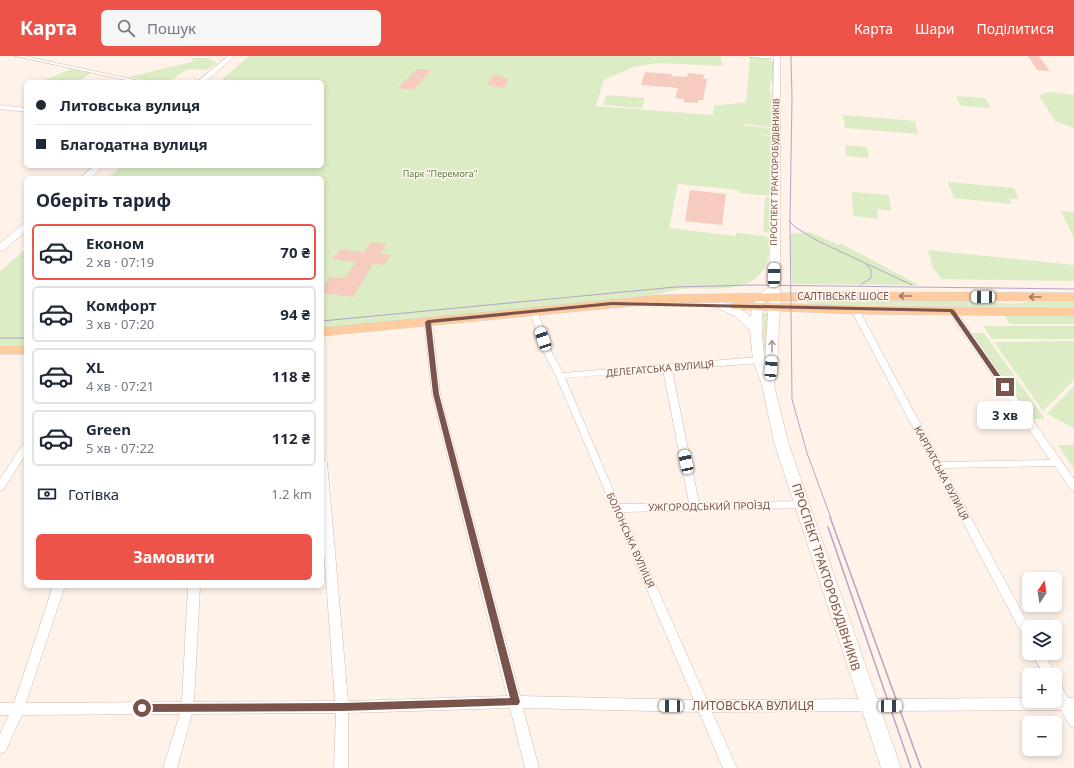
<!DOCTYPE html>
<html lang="uk">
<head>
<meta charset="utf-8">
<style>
	body { margin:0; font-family:"Noto Sans",sans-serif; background:#f6f6f7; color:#1f2937; height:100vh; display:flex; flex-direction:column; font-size:15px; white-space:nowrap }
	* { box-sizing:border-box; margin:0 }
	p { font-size:13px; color:#747a83 }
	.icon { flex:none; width:22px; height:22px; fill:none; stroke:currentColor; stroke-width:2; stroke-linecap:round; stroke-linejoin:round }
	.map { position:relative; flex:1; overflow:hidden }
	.panel { position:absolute; left:24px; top:120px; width:300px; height:412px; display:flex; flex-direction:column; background:#fff; border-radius:6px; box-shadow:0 2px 6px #0003 }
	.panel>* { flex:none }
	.banner { position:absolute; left:24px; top:24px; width:300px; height:88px; border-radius:6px; box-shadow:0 2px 6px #0003; display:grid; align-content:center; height:88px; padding:0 12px; background:#fff }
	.needle { width:26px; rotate:12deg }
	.buttons { position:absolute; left:1022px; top:516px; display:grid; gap:8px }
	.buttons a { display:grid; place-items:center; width:40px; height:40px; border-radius:6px; background:#fff; box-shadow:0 2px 6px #0003; font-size:20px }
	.end { position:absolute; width:18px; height:18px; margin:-9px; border:5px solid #7a544a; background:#fff; box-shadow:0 0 0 2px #fff }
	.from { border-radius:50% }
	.bubble { position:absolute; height:28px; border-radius:6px; background:#fff; box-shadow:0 2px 6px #0003; font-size:13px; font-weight:700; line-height:28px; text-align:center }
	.car { position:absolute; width:12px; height:24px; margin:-12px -6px; border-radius:5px; box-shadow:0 0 3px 1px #0007; background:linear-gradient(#fff 24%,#345 0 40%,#fff 0 76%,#345 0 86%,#fff 0) }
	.banner b { display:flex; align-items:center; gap:14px; height:38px; font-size:15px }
	.banner b+b { border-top:1px solid #e0e1e3 }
	.banner i { width:10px; height:10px; background:#1f2937 }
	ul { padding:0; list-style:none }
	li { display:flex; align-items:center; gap:12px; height:56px; margin:0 8px 6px; padding:0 4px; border:2px solid #e0e1e3; border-radius:6px }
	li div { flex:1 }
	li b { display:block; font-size:15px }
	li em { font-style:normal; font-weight:700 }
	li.selected { border-color:#ed5348 }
	li>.icon { width:36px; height:36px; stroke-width:1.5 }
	h2 { padding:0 12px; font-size:18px; line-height:48px }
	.pay { display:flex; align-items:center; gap:10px; height:44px; padding:0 12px; font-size:15px }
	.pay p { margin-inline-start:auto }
	.action { display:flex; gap:8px; margin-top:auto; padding:8px 12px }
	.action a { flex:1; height:46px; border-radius:6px; background:#ed5348; color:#fff; font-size:16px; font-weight:700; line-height:46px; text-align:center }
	header { display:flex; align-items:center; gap:24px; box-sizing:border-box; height:56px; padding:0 20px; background:#ed5348; color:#fff }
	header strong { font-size:19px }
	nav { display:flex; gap:22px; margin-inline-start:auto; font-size:14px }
	.search { width:280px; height:36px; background:#f6f6f7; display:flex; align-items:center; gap:10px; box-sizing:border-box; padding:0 14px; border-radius:6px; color:#747a83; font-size:15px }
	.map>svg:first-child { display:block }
	.green { fill:#dcedc5 }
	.building { fill:#f5ccbf }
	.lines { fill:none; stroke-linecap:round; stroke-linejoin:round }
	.street-casing { stroke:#d4bab0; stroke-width:1 }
	.secondary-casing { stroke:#d9bbaf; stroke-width:1 }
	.primary-casing { stroke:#dacfcc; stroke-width:1 }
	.street { fill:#fff; fill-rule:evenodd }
	.secondary { fill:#fff; fill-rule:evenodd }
	.primary { fill:#ffcc9f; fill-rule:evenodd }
	.tram-far1 { stroke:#b3a5c9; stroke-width:1 }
	.tram { stroke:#b3a5c9; stroke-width:1.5 }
	.oneway { stroke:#a27864 }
	.oneway2 { stroke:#af9892 }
	.route { fill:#7a544a }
	.labels { text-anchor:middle; stroke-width:3; stroke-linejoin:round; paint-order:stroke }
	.far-street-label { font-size:9px; fill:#7a544a; stroke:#fff7f0 }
	.far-park-label { font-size:9px; fill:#597a3e; stroke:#fff7f0 }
	.street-label { font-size:10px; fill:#7a544a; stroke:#fff7f0 }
	.near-street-label { font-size:12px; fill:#7a544a; stroke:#fff7f0 }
</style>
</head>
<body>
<header>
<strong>Карта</strong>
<div class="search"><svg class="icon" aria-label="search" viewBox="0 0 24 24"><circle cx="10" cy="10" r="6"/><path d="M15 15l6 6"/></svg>Пошук</div>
<nav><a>Карта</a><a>Шари</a><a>Поділитися</a></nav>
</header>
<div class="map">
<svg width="1074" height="712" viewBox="0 0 1074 712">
	<rect width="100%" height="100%" fill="#fef2e9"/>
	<!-- green -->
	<g class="green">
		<path d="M 249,0 L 720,0 L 723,10 L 657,7 L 634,11 L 604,24 L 596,50 L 713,59 L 714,50 L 746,46 L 750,1 L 767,2 L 774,7 L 774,25 L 770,25 L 770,35 L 773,44 L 773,71 L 745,68 L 745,70 L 773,72 L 773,79 L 744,78 L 774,80 L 772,140 L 739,137 L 739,134 L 678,128 L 669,172 L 736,180 L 736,177 L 739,177 L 765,180 L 769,182 C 769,191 770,201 766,209 C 753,239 708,231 682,233 C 670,234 658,239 646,241 L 322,273 L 322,122 L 108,122 L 122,110 L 322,110 L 322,26 L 219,26 Z"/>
		<path d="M 192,2 L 208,2 L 217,7 L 206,14 L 188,13 L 168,26 L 156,26 L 128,21 L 192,6 L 193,5 L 191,3 Z"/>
		<path d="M 71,13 L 90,17 L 79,26 L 40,26 Z"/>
		<path d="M 1051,36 L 1074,39 L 1074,72 L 1055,65 L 1040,41 L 1042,38 Z"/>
		<path d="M 607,39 L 645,42 L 642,52 L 603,49 Z"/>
		<path d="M 956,40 L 985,42 L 991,52 L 961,50 Z"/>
		<path d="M 843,59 L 915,65 L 918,78 L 845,72 Z"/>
		<path d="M 845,89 L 867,91 L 869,102 L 846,100 Z"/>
		<path d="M 948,126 L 1014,132 L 1019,143 L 1009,142 L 1012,148 L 954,142 Z"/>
		<path d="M 852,136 L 889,139 L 891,155 L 877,153 L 878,163 L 853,160 Z"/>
		<path d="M 768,141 L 771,143 L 770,176 L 766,177 L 763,175 L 765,142 Z"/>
		<path d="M 1061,155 L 1074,156 L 1074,182 Z"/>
		<path d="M 809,176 L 839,189 L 842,188 L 919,229 L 792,228 L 790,178 Z"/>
		<path d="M 26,193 L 26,289 L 0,289 L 0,215 Z"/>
		<path d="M 928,194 L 1074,209 L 1074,225 L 941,223 L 932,210 Z"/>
		<path d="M 807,244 L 989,245 C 1001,248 1019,249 1031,245 L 1074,246 L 1074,251 L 807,249 Z"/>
		<path d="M 763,257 L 769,258 L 767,299 L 763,298 Z"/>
		<path d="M 1004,260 L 1074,260 L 1074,268 L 1010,268 Z"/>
		<path d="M 983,270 L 1074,270 L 1074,283 L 992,283 Z"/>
		<path d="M 970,277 L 984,277 L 1045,363 L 1030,363 Z"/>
		<path d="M 1074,285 L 1074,324 L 1043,355 L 994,286 Z"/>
		<path d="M 1074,330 L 1074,372 L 1047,358 Z"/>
		<path d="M 1058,389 L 1074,389 L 1074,413 Z"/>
	</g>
	<!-- building -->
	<g class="building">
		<path d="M 1028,0 L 1039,0 L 1050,15 L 1037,14 Z"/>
		<path d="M 417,13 L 431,14 L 413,34 L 398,32 Z"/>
		<path d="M 645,16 L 672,18 L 671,20 L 687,21 L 688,17 L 704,19 L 703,23 L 707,23 L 703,44 L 698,44 L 698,47 L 684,46 L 684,43 L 675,42 L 678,32 L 641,29 Z"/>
		<path d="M 493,19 L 503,20 L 501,22 L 509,23 L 504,32 L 487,29 Z"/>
		<path d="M 690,134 L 726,138 L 722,169 L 685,165 Z"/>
		<path d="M 371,186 L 387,188 L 380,198 L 391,199 L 384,209 L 373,208 L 353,241 L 322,237 L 322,233 L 330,221 L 345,222 L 356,206 L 332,203 L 340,193 L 364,196 Z"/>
	</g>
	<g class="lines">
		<!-- street casing -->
		<g class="street-casing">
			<g id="street">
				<path d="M 15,0 L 24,0 L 145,26 L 135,26 Z"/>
				<path d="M 749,0 L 770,0 L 779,2 L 777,3 L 751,1 Z"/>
				<path d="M 0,49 L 26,52 L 26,56 L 0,53 Z"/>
				<path d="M 852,252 L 855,252 L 859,254 L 941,406 L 1050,404 L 948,255 L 952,253 L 955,253 L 1074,423 L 1074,435 L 1071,434 L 1055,410 L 944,412 L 1030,571 L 1029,571 L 1029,585 L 1025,584 L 851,254 Z"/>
				<path d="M 531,254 L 534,254 L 538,256 L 552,297 L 563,317 L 759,301 L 763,304 L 759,307 L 672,314 L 699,447 L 802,445 L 806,446 L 807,449 L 806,452 L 623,456 L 707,644 L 1029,642 L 1029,645 L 1055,645 L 1055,623 L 1059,625 L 1068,642 L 1074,642 L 1074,672 L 1070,670 L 1061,654 L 712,656 L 737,712 L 723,712 L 699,656 L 523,652 L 539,712 L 525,712 L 510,652 L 348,657 L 348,712 L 334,712 L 336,657 L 192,658 L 177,712 L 163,712 L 180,658 L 22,659 L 5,696 L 0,698 L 0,678 L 9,659 L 0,659 L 0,647 L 14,647 L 53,530 L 65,530 L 26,647 L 182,646 L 188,530 L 200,530 L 194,646 L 335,645 L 322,469 L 322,403 L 325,404 L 327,406 L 348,645 L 507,640 L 432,338 L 424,265 L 428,263 L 432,265 L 440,338 L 520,640 L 694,644 L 556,320 L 544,297 L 530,256 ZM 663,314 L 689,447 L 619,448 L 565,322 Z"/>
				<path d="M 26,387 L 26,398 L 3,434 L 0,435 L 0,423 L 23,388 Z"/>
				<path d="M 1032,597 L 1044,597 L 1056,619 L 1055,621 L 1055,619 L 1044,619 Z"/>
			</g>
		</g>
		<!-- secondary casing -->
		<g class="secondary-casing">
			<g id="secondary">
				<path d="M 228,0 L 235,0 L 205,26 L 197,26 Z"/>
				<path d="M 774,0 L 780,0 L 780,251 L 777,312 L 774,329 L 788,386 L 901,712 L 881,712 L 774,386 L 762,329 L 753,304 L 750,274 L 736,261 L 716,251 L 714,249 L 716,247 C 727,244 743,254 751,261 C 752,246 757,239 769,231 ZM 769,241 L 765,305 C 763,289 757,253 769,241 Z"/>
				<path d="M 94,110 L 103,110 L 90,122 L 80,122 Z"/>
				<path d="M 26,167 L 26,175 L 4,194 L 0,195 L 0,187 L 23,168 Z"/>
			</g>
		</g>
		<!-- primary casing -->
		<g class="primary-casing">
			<g id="primary">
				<path d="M 847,236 L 1074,237 L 1074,245 L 847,244 L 662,247 L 322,280 L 322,272 L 662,239 Z"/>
				<path d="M 736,246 L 855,250 L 1074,252 L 1074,260 L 855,258 L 732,253 L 730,250 L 732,247 Z"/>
				<rect x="0" y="290" width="26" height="8"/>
			</g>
		</g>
		<!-- street -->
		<use href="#street" class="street"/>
		<!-- secondary -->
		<use href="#secondary" class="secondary"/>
		<!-- primary -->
		<use href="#primary" class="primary"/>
		<!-- tram-far1 -->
		<g class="tram-far1">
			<path d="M 791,0 L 792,42 L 790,166 L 792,343 L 807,397 L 831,462"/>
			<path d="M 789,165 L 795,171 L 818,185 L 912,229"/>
			<path d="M 860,229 L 871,222 L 871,214 L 866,208"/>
			<path d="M 322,265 L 675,231 L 753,229 L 1074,233"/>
			<path d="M 0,282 L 26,282"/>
		</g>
		<!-- tram -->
		<g class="tram">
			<path d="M 830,461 L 921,712"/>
			<path d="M 828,471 L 911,712"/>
		</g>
	</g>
	<!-- one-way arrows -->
	<defs><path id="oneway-shaft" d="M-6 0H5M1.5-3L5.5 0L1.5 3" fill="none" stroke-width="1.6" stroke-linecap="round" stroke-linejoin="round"/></defs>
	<g class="oneway">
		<use href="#oneway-shaft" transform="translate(905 240) rotate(-180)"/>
		<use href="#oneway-shaft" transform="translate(1035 241) rotate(-180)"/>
	</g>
	<use class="oneway2" href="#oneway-shaft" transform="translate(772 290) rotate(-89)"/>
	<!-- route -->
	<path class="route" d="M 612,246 L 952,253 L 954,254 L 1008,331 L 1003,333 L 950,256 L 612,249 L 431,267 L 439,338 L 520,646 L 518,649 L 342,655 L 142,656 L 138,655 L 137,652 L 138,649 L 142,648 L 342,647 L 510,642 L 433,338 L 425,266 L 428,264 Z"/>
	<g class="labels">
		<!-- far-street labels -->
		<g class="far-street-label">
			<text transform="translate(775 116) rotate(-89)" y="3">ПРОСПЕКТ ТРАКТОРОБУДІВНИКІВ</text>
		</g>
		<!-- far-park labels -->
		<g class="far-park-label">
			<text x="440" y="121">Парк "Перемога"</text>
		</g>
		<!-- street labels -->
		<g class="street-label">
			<text x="843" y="244">САЛТІВСЬКЕ ШОСЕ</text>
			<text transform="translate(660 312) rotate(-5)" y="4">ДЕЛЕГАТСЬКА ВУЛИЦЯ</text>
			<text transform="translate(942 417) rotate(62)" y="4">КАРПАТСЬКА ВУЛИЦЯ</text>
			<text transform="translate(709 450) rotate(-1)" y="4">УЖГОРОДСЬКИЙ ПРОЇЗД</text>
			<text transform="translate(631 484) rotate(66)" y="4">БОЛОНСЬКА ВУЛИЦЯ</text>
		</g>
		<!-- near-street labels -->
		<g class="near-street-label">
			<text transform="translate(826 521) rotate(72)" y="4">ПРОСПЕКТ ТРАКТОРОБУДІВНИКІВ</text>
			<text x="753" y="654">ЛИТОВСЬКА ВУЛИЦЯ</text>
		</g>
	</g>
</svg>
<div class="buttons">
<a><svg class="needle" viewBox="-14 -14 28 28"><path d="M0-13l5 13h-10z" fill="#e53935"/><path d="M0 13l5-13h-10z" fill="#747a83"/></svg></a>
<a><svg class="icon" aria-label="layers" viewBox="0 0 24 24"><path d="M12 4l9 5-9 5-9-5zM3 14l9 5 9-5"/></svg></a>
<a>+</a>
<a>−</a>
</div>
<i class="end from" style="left:142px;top:652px"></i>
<i class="end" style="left:1005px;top:331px"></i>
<div class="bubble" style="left:977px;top:345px;width:56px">3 хв</div>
<i class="car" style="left:774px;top:219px;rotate:1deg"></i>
<i class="car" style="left:983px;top:241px;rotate:270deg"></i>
<i class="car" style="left:543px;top:283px;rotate:341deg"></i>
<i class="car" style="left:771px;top:312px;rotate:4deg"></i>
<i class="car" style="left:686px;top:406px;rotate:348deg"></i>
<i class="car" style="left:671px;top:650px;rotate:271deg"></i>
<i class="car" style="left:890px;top:650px;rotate:89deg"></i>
<div class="banner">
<b><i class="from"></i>Литовська вулиця</b>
<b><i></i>Благодатна вулиця</b>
</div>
<section class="panel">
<h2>Оберіть тариф</h2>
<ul>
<li class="selected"><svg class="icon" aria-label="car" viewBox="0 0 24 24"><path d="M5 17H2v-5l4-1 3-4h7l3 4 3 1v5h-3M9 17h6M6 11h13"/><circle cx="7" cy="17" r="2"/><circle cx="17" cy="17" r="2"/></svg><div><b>Економ</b><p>2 хв · 07:19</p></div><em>70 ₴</em></li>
<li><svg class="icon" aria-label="car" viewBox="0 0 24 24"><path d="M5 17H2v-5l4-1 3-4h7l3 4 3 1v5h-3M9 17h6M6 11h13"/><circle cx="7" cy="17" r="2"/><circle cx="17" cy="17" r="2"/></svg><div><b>Комфорт</b><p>3 хв · 07:20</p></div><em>94 ₴</em></li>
<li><svg class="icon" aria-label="car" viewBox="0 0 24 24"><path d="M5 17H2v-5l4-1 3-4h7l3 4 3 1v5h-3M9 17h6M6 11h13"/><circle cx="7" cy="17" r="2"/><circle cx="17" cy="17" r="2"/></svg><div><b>XL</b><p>4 хв · 07:21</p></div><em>118 ₴</em></li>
<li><svg class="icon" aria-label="car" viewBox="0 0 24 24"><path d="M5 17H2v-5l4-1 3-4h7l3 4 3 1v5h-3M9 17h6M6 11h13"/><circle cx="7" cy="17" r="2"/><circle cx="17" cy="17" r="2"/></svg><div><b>Green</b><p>5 хв · 07:22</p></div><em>112 ₴</em></li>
</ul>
<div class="pay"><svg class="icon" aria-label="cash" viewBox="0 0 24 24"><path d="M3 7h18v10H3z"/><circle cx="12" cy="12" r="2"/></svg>Готівка<p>1.2 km</p></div>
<div class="action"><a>Замовити</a></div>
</section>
</div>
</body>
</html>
